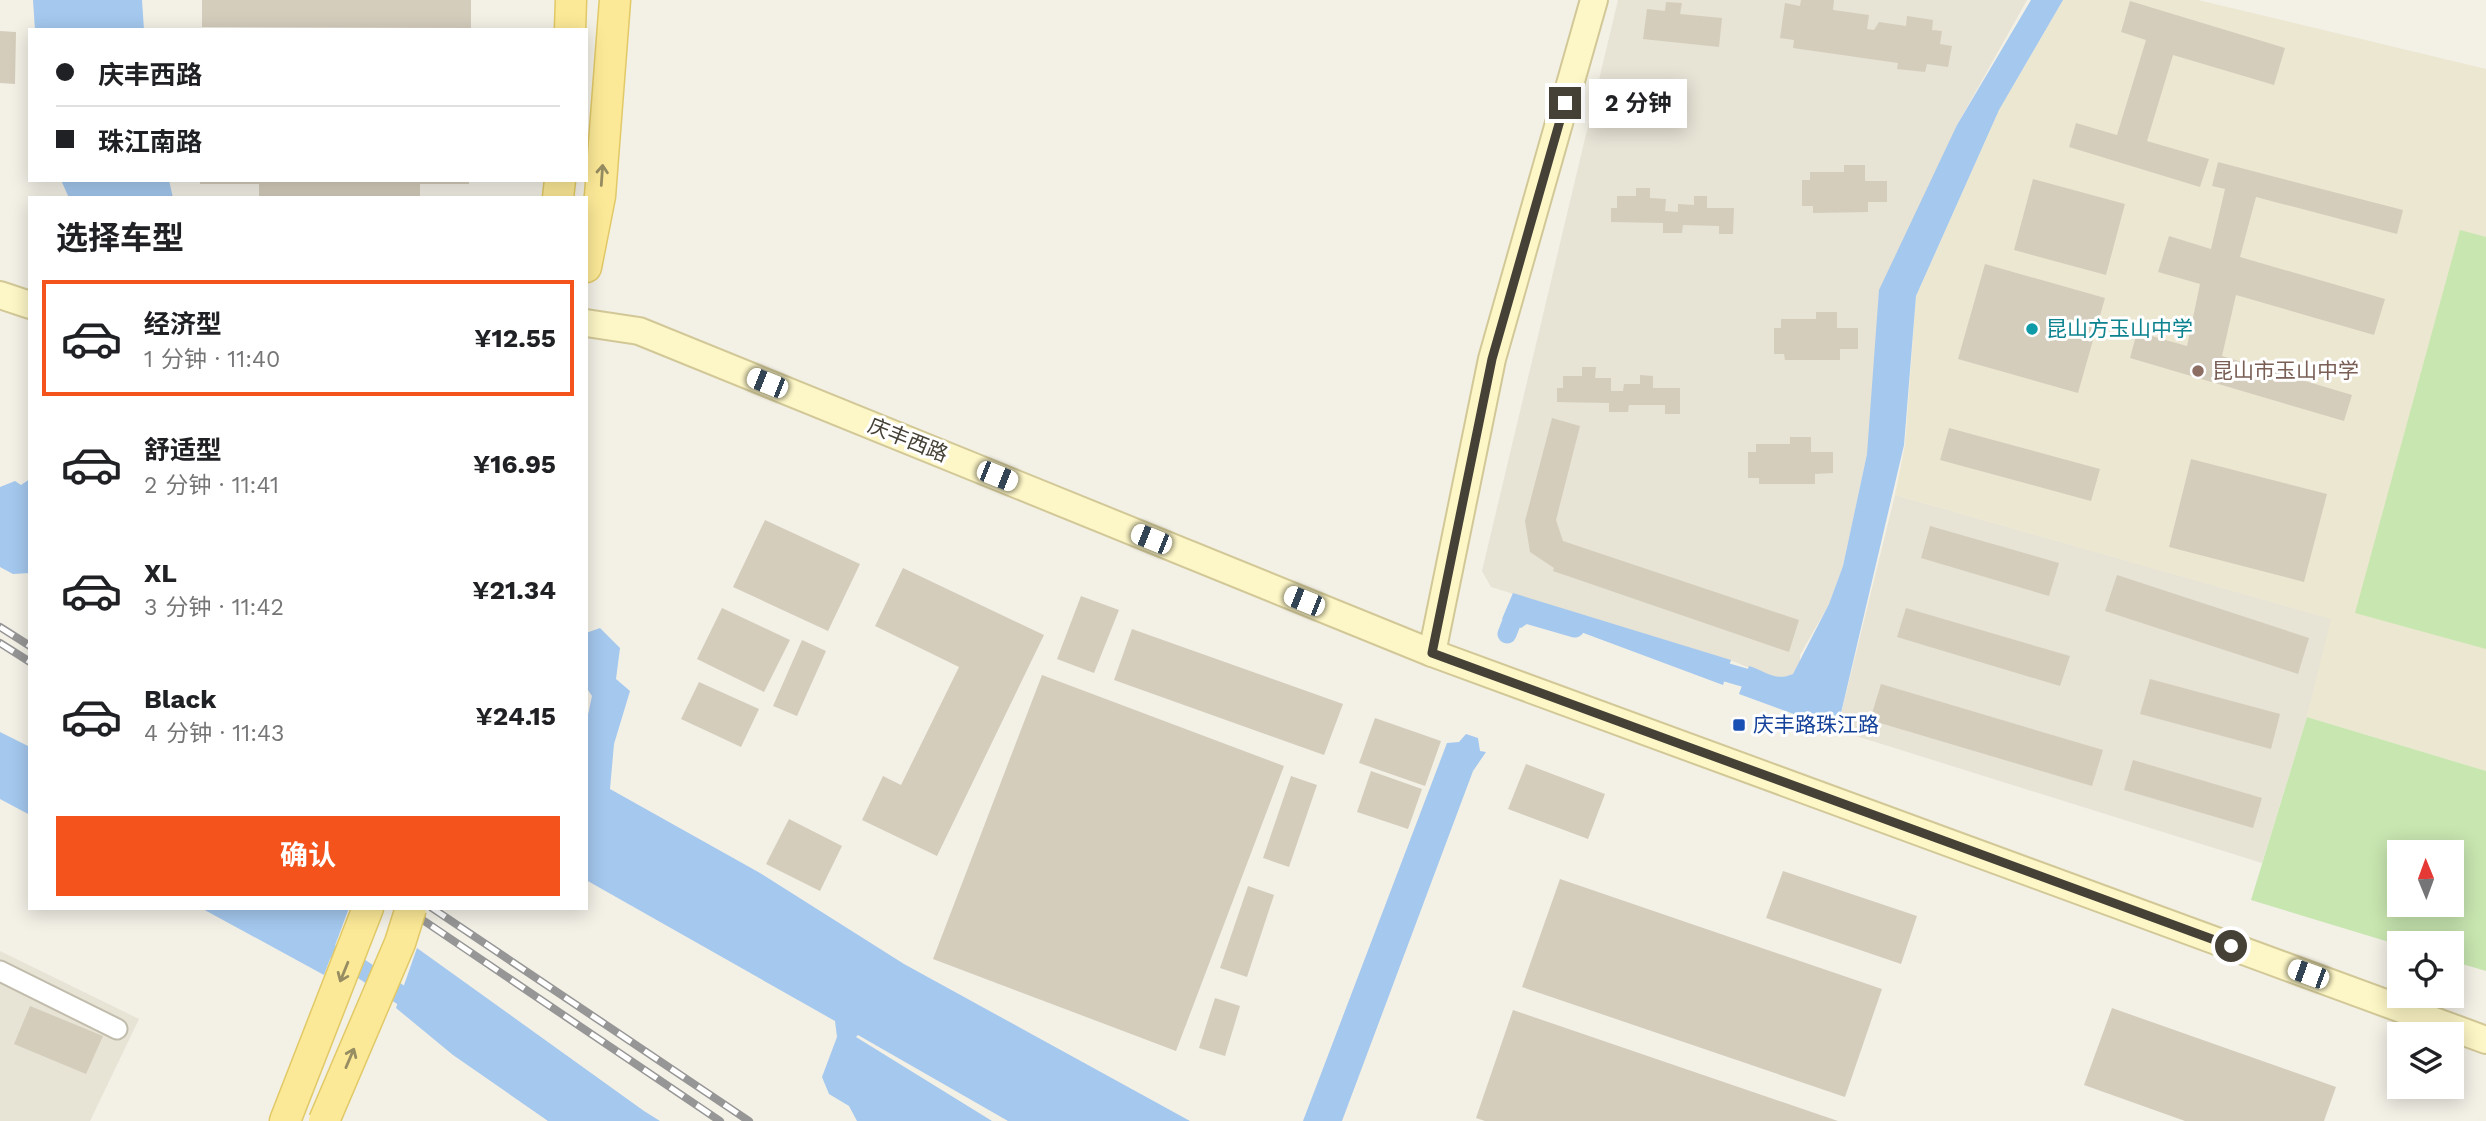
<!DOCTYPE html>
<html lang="zh">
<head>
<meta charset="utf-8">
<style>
	body { margin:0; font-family:"Work Sans","Noto Sans SC",sans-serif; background:#f6f6f6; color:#202124; height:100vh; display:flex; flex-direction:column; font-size:26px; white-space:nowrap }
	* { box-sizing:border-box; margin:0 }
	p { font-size:23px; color:#757577 }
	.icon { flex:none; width:38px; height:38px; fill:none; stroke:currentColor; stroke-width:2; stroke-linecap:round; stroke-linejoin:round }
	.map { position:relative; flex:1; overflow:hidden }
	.panel { position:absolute; left:28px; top:196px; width:560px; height:714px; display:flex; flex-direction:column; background:#fff; border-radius:0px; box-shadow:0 4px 18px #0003 }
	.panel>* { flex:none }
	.guide { position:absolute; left:28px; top:28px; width:560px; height:154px; border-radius:0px; box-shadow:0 4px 18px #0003; display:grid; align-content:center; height:154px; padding:0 28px; background:#fff }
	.needle { width:46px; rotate:359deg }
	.buttons { position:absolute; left:2387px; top:840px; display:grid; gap:14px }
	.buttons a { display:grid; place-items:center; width:77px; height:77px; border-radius:0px; background:#fff; box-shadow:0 4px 18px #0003; font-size:35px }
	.end { position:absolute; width:32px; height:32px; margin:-16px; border:9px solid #454136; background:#fff; box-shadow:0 0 0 4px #fff }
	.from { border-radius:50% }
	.bubble { position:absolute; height:49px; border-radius:0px; background:#fff; box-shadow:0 4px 18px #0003; font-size:23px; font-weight:700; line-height:49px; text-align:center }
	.car { position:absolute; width:21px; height:42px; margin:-21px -10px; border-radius:9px; box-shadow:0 0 5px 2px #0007; background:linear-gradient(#fff 24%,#345 0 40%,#fff 0 76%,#345 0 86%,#fff 0) }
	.guide b { display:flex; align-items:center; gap:24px; height:66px; font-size:26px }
	.guide b+b { border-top:2px solid #e0e0e0 }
	.guide i { width:18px; height:18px; background:#202124 }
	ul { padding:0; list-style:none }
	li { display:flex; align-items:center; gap:21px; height:116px; margin:0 14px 10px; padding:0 14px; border:4px solid transparent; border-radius:0px }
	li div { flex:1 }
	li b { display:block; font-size:26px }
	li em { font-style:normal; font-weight:700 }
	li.selected { border-color:#f5531c }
	li>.icon { width:63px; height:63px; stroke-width:1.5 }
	h2 { padding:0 28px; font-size:32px; line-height:84px }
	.action { display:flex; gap:14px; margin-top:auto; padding:14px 28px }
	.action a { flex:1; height:80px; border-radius:0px; background:#f5531c; color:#fff; font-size:28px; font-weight:700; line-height:80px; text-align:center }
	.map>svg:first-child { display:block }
	.residential { fill:#e7e3d5 }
	.education { fill:#ece7d1 }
	.green { fill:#c8e6b0; fill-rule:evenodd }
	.water { fill:#a4c8ee }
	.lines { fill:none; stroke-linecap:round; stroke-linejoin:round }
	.canal { stroke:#a4c8ee; stroke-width:19 }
	.building { fill:#d4cdbc }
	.street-casing { stroke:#c1bcac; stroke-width:23 }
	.secondary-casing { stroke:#d2c897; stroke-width:30 }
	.primary-casing { stroke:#e1c967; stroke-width:33 }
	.street { stroke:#fff; stroke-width:19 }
	.secondary { stroke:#fdf6c6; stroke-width:26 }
	.primary { stroke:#fce997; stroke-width:30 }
	.rail-casing { stroke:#969696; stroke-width:8 }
	.rail { stroke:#fff; stroke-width:5; stroke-dasharray:16; stroke-linecap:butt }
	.primary-bridge-casing { stroke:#e1c967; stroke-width:33; stroke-linecap:butt }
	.primary-bridge { stroke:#fce997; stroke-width:30 }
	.oneway { stroke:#978d62 }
	.route { stroke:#454136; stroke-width:9 }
	.culture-dot { fill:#0f9aa8; stroke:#fff; stroke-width:2.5 }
	.education-dot { fill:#8d6e63; stroke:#fff; stroke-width:2.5 }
	.transit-dot { fill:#1a4fb4; stroke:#fff; stroke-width:2.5 }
	.labels { text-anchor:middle; stroke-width:6; stroke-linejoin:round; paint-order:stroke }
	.culture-label { font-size:21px; fill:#0d838f; stroke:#fff; text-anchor:start }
	.education-label { font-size:21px; fill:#785e54; stroke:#fff; text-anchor:start }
	.street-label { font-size:21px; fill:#454136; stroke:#fff }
	.transit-label { font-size:21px; fill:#164399; stroke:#fff; text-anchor:start }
</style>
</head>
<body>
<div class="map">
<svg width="2486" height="1121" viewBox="0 0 2486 1121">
	<rect width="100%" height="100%" fill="#f3f0e6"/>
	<!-- residential -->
	<g class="residential">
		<path d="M 1618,0 L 2027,0 L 1957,125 L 1867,454 L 1843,566 L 1829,604 L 1800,655 L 1800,666 L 1793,674 L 1783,678 L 1772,677 L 1730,660 L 1491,587 L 1482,571 Z"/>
		<path d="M 1895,495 L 2332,619 L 2307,717 L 2262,863 L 1837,730 Z"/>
		<path d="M 0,951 L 139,1019 L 90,1121 L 0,1121 Z"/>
	</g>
	<!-- education -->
	<path class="education" d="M 2063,0 L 2198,0 L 2486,69 L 2486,771 L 2307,717 L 2331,619 L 1895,495 L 1905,445 L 1916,296 L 1999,110 Z"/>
	<!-- green -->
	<g class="green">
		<path d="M 2460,230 L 2486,237 L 2486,649 L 2355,613 Z"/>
		<path d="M 2307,717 L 2486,771 L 2486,971 L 2452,961 L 2452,943 L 2399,945 L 2251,900 ZM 2399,852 L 2452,852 L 2452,905 L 2399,905 Z"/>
	</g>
	<!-- water -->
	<g class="water">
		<path d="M 33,0 L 142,0 L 144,30 L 35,30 Z"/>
		<path d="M 2031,0 L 2063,0 L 1999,110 L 1916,296 L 1904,445 L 1837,730 L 1739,694 L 1749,666 C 1766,671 1774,682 1793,674 L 1829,604 L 1843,566 L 1867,454 L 1879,290 L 1957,125 Z"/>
		<path d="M 61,180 L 169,180 L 173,198 L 69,198 Z"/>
		<path d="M 30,479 L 30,573 L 13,574 L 0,567 L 0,487 L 15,481 L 21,485 Z"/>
		<path d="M 1513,593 L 1731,660 L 1723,685 L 1538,616 L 1521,628 L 1502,619 Z"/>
		<path d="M 600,628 L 620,648 L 616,679 L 630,691 L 614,744 L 610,789 L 760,873 L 904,964 L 1190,1121 L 1008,1121 L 858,1035 L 856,1037 L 992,1121 L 857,1121 L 849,1106 L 829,1094 L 822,1077 L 837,1037 L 835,1021 L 586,880 L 586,724 L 592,696 L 586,687 L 586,633 Z"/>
		<path d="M 0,732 L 30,747 L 30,815 L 0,799 Z"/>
		<path d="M 1466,734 L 1478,738 L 1480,751 L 1486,752 L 1473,771 L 1342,1121 L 1303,1121 L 1447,743 L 1459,742 Z"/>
		<path d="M 201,908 L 349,908 L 324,975 Z"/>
		<path d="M 417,948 L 644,1111 L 660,1121 L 548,1121 L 453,1055 L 396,1008 Z"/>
	</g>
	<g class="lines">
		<!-- canal -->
		<g class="canal">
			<path d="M 1507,634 L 1516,611 L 1575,628"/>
			<path d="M 1701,665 L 1770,685"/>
			<path d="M 339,954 L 422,1009"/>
		</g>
	</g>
	<!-- building -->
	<g class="building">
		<path d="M 202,0 L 471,0 L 471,28 L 202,27 Z"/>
		<path d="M 1801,0 L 1834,0 L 1833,10 L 1869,15 L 1867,29 L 1874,30 L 1879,22 L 1906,26 L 1907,16 L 1933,20 L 1932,30 L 1942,31 L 1940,44 L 1952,46 L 1948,67 L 1927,64 L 1925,72 L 1897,69 L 1898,63 L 1793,48 L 1794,40 L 1780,38 L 1785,3 L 1800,6 Z"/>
		<path d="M 2130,1 L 2285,48 L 2274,85 L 2173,55 L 2147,141 L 2209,159 L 2200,187 L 2069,147 L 2076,123 L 2117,135 L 2146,40 L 2121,32 Z"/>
		<path d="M 1666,2 L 1682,3 L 1680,14 L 1722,18 L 1719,47 L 1643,39 L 1647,9 L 1665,11 Z"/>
		<path d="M 0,31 L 16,32 L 15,84 L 0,83 Z"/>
		<path d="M 2218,162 L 2403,210 L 2397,234 L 2256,197 L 2240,257 L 2385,299 L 2374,335 L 2236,295 L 2222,356 L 2352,395 L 2344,421 L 2130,358 L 2137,332 L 2187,346 L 2200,284 L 2158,272 L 2169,236 L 2211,249 L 2225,189 L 2212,186 Z"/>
		<path d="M 1844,165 L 1865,165 L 1865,181 L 1887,181 L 1887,202 L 1868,202 L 1868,212 L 1813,213 L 1813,206 L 1802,206 L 1802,180 L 1810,180 L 1810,172 L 1844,172 Z"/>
		<path d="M 2033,179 L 2125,204 L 2106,275 L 2014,250 Z"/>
		<path d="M 200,180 L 469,180 L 469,184 L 420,184 L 420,198 L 259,198 L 259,184 L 200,184 Z"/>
		<path d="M 1636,188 L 1650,188 L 1650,198 L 1666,199 L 1665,211 L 1678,212 L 1678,204 L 1694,205 L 1694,196 L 1707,196 L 1707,208 L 1734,208 L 1733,234 L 1719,234 L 1719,226 L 1683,225 L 1682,233 L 1663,233 L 1663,223 L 1611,222 L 1611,208 L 1617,208 L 1617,196 L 1636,196 Z"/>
		<path d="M 1985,264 L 2105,298 L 2078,393 L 1958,359 Z"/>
		<path d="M 1816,312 L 1837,312 L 1837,328 L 1858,328 L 1858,349 L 1840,349 L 1840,360 L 1785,360 L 1784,354 L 1774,354 L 1774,328 L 1781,328 L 1781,319 L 1816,319 Z"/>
		<path d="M 1582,367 L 1596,367 L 1595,378 L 1611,378 L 1611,391 L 1623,391 L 1624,384 L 1640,384 L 1640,375 L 1653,376 L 1653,388 L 1680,388 L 1680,414 L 1665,414 L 1665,405 L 1629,405 L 1628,412 L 1609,412 L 1609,403 L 1557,402 L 1557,388 L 1563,388 L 1563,376 L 1582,376 Z"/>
		<path d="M 1552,418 L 1580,426 L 1556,520 L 1563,541 L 1799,620 L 1789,652 L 1553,571 L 1554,568 L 1530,552 L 1525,521 Z"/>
		<path d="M 1949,428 L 2100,469 L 2091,501 L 1940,460 Z"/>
		<path d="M 1790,437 L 1811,437 L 1811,452 L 1833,452 L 1833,473 L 1815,474 L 1815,484 L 1759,484 L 1759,478 L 1748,478 L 1748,452 L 1756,452 L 1756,444 L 1790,444 Z"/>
		<path d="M 2191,459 L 2327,494 L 2304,582 L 2169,547 Z"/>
		<path d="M 765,520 L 860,564 L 828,631 L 733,587 Z"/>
		<path d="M 1930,526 L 2059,563 L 2049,596 L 1921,558 Z"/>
		<path d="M 903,568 L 1044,635 L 937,856 L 862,820 L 883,776 L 901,785 L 959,667 L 875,626 Z"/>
		<path d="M 2117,575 L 2309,638 L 2298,674 L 2105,611 Z"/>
		<path d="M 1081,596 L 1119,610 L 1094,673 L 1057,659 Z"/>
		<path d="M 722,608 L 790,640 L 764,692 L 697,659 Z"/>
		<path d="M 1906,608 L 2070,656 L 2060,686 L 1897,637 Z"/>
		<path d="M 1132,629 L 1343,704 L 1324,755 L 1114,680 Z"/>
		<path d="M 802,640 L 826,651 L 797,716 L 773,706 Z"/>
		<path d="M 1042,675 L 1284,766 L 1176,1051 L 933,959 Z"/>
		<path d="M 2150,679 L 2280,714 L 2271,749 L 2140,714 Z"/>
		<path d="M 699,682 L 759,709 L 741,747 L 681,719 Z"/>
		<path d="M 1881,684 L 2103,750 L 2092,786 L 1870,720 Z"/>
		<path d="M 1375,718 L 1441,741 L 1425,786 L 1359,763 Z"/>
		<path d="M 2133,760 L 2262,798 L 2253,828 L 2124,790 Z"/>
		<path d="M 1526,764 L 1605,794 L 1588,839 L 1508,809 Z"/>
		<path d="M 1371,771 L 1422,789 L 1408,829 L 1357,812 Z"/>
		<path d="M 1291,776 L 1317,785 L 1289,867 L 1263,858 Z"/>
		<path d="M 789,819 L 842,846 L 820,891 L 766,864 Z"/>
		<path d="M 1783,871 L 1917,916 L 1901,964 L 1766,918 Z"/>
		<path d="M 1560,879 L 1882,989 L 1845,1097 L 1522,987 Z"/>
		<path d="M 1248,886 L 1274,895 L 1247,977 L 1220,968 Z"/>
		<path d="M 1215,998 L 1240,1006 L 1225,1056 L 1199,1048 Z"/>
		<path d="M 30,1006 L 103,1036 L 86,1074 L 14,1044 Z"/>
		<path d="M 2112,1008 L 2336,1087 L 2324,1121 L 2185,1121 L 2084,1085 Z"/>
		<path d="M 1513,1010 L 1838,1121 L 1485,1121 L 1476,1118 Z"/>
	</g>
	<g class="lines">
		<!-- street casing -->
		<g class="street-casing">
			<path id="street" d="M 0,971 L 117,1029"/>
		</g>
		<!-- secondary casing -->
		<g class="secondary-casing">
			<g id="secondary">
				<path d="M 0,295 L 30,305"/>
				<path d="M 586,323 L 639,331 L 1432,653 L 2486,1040"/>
				<path d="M 1432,653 L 1492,359 L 1594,0"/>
			</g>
		</g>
		<!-- primary casing -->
		<g class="primary-casing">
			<g id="primary">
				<path d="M 570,30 L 571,0"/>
				<path d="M 558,198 L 560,180"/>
				<path d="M 586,267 L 600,196 L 615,0"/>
				<path d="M 285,1121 L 368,908"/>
			</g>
		</g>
		<!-- street -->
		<use href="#street" class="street"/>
		<!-- secondary -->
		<use href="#secondary" class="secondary"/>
		<!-- primary -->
		<use href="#primary" class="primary"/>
		<!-- rail casing -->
		<g class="rail-casing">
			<g id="rail">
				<path d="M 0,627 L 30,646"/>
				<path d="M 0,643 L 30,662"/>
				<path d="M 405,908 L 720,1121"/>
				<path d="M 432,908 L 749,1121"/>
			</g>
		</g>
		<!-- rail -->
		<use href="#rail" class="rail"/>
		<!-- primary-bridge casing -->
		<g class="primary-bridge-casing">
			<path id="primary-bridge" d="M 324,1121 L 400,943 L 411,908"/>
		</g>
		<!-- primary-bridge -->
		<use href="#primary-bridge" class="primary-bridge"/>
	</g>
	<!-- one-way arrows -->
	<defs><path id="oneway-shaft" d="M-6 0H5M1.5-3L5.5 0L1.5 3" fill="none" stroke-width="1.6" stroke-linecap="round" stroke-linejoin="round" transform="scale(1.75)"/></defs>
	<g class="oneway">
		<use href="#oneway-shaft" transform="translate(602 175) rotate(-86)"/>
		<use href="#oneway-shaft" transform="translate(344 972) rotate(112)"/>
		<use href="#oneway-shaft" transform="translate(350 1058) rotate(-67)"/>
	</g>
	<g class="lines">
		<!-- route -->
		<path class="route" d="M 1565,103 L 1492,359 L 1432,653 L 2231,946"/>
	</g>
	<!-- markers -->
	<circle class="culture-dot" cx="2032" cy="329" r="7"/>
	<circle class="education-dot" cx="2198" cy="371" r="7"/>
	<rect class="transit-dot" x="1732" y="718" width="14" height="14" rx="3.5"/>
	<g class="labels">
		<!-- culture labels -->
		<g class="culture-label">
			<text x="2046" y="336">昆山方玉山中学</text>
		</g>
		<!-- education labels -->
		<g class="education-label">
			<text x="2212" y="378">昆山市玉山中学</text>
		</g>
		<!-- street labels -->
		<g class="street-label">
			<text transform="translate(908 440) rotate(22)" y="7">庆丰西路</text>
		</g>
		<!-- transit labels -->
		<g class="transit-label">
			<text x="1753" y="732">庆丰路珠江路</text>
		</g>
	</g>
</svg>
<div class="buttons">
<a><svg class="needle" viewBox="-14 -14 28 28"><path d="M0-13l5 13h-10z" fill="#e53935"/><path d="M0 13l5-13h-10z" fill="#757577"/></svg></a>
<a><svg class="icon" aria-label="locate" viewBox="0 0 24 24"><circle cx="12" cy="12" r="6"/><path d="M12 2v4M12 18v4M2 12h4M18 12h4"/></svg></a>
<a><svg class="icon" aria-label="layers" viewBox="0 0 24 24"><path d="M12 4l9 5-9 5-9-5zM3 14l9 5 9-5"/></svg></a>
</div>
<i class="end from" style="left:2231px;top:946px"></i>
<i class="end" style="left:1565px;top:103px"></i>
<div class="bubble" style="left:1589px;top:79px;width:98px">2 分钟</div>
<i class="car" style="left:767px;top:383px;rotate:292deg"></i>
<i class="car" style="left:997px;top:476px;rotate:112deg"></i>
<i class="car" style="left:1151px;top:539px;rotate:292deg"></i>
<i class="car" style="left:1304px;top:601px;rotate:292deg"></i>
<i class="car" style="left:2308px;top:974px;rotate:290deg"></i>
<div class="guide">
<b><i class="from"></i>庆丰西路</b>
<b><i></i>珠江南路</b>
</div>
<section class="panel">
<h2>选择车型</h2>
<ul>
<li class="selected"><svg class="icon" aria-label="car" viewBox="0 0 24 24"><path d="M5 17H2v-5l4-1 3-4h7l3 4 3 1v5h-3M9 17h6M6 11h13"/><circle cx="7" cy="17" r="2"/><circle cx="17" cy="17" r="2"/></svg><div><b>经济型</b><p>1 分钟 · 11:40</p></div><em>¥12.55</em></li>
<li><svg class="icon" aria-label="car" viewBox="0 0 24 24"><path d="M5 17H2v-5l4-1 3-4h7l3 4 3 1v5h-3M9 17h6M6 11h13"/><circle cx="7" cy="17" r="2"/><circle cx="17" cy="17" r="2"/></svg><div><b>舒适型</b><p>2 分钟 · 11:41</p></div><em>¥16.95</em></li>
<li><svg class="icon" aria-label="car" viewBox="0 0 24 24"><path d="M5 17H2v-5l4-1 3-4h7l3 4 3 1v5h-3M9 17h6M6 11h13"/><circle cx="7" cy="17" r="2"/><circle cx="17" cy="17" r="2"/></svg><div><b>XL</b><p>3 分钟 · 11:42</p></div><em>¥21.34</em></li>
<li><svg class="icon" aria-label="car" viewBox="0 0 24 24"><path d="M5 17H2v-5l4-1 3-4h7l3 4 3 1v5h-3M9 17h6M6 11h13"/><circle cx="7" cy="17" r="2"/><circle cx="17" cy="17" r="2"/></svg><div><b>Black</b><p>4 分钟 · 11:43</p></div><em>¥24.15</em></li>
</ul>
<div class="action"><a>确认</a></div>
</section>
</div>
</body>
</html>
